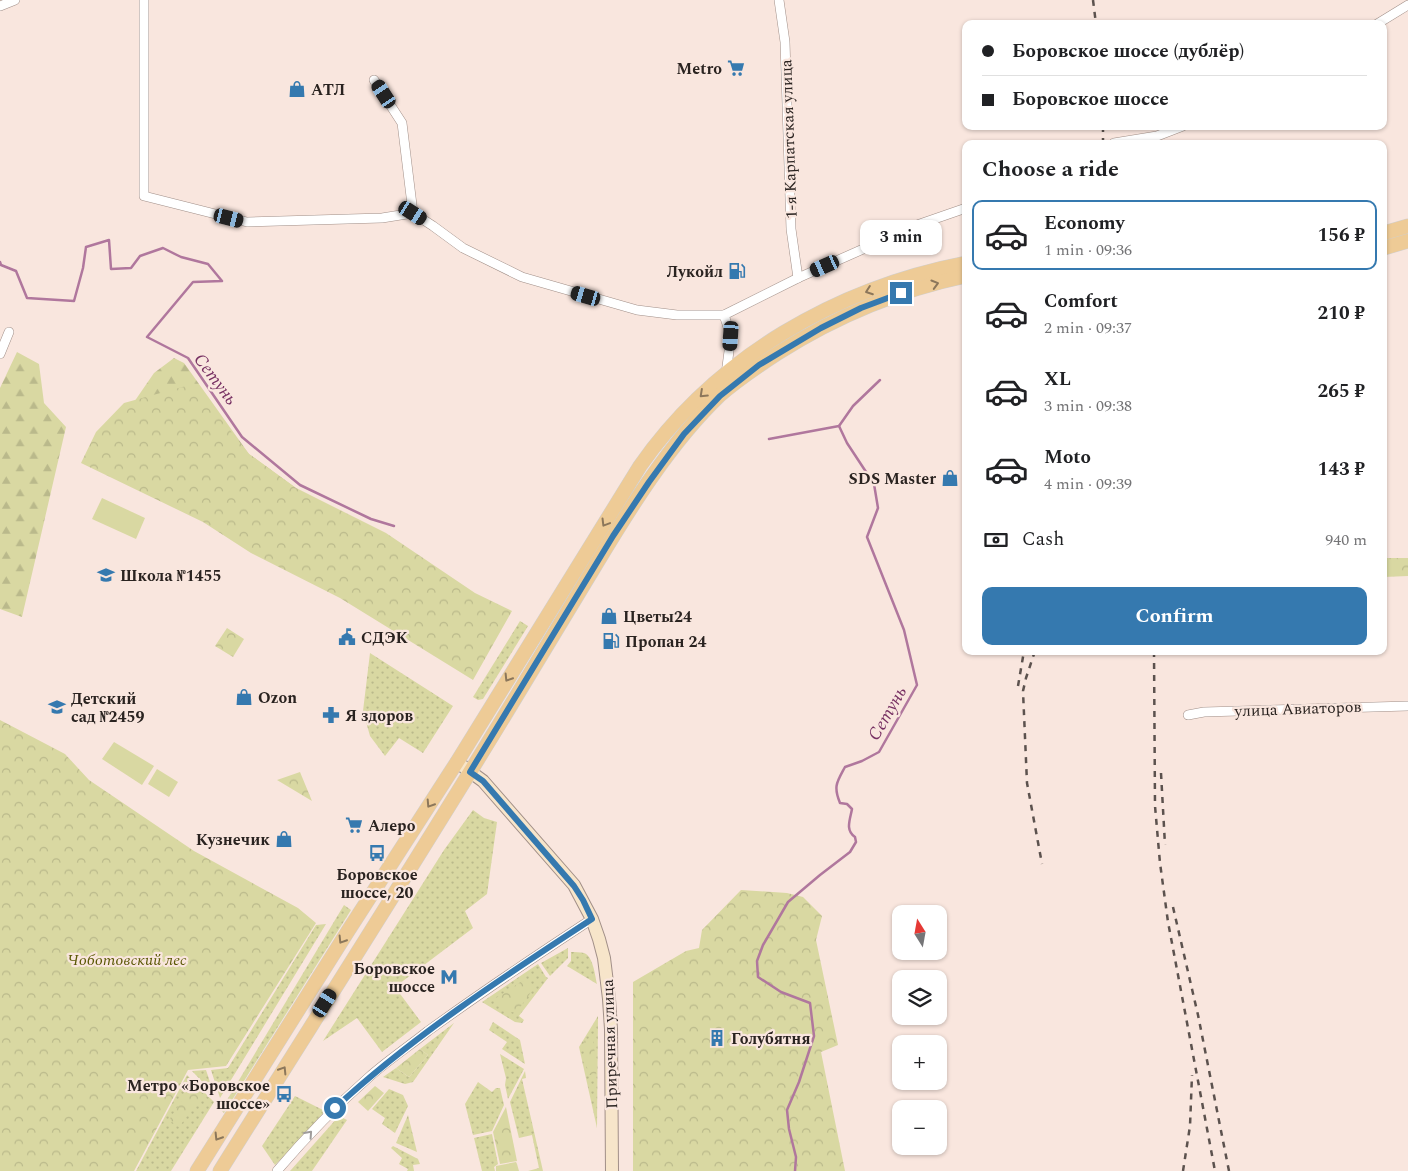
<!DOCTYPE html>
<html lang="en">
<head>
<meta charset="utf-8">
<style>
	body { margin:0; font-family:Spectral,serif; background:#f2f2f2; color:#202124; height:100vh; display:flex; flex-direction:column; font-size:19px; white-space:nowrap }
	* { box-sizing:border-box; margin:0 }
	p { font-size:16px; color:#757577 }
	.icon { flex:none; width:28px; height:28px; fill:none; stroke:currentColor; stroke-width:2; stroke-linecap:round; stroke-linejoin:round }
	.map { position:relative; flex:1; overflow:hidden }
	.sheet { position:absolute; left:962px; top:140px; width:425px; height:515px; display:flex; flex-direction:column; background:#fff; border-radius:10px; box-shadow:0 1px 4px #0004 }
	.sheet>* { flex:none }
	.top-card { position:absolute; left:962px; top:20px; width:425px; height:110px; border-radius:10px; box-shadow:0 1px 4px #0004; display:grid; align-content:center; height:110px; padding:0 20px; background:#fff }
	.needle { width:32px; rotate:349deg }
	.buttons { position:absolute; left:892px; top:905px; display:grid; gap:10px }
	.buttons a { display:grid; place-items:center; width:55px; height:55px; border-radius:10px; background:#fff; box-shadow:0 1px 4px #0004; font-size:25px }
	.end { position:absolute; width:22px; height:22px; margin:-11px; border:6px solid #3579af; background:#fff; box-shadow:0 0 0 2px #fff }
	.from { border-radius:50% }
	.bubble { position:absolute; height:35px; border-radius:10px; background:#fff; box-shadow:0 1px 4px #0004; font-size:16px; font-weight:700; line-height:35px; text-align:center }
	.car { position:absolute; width:15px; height:30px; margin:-15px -8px; border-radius:6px; box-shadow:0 0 4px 1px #0007; background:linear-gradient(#222 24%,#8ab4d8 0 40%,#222 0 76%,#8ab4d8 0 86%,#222 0) }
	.top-card b { display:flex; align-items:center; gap:18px; height:48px; font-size:19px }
	.top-card b+b { border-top:1px solid #e0e0e0 }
	.top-card i { width:12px; height:12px; background:#202124 }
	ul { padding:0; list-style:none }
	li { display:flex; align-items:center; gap:15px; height:70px; margin:0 10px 8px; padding:0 10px; border:2px solid transparent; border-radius:10px }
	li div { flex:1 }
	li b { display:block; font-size:19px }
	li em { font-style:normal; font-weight:700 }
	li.active { border-color:#3579af }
	li>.icon { width:45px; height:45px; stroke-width:1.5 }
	h2 { padding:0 20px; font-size:22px; line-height:60px }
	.pay { display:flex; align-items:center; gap:12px; height:55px; padding:0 20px; font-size:19px }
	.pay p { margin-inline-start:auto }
	.primary-button { display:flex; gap:10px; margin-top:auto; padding:10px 20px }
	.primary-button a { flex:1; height:58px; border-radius:10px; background:#3579af; color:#fff; font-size:20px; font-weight:700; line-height:58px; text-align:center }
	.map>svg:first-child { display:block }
	.grass { fill:url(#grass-dots) }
	.forest { fill:url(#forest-firs) }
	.park { fill:url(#park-crowns) }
	.pitch { fill:#d9d8a2 }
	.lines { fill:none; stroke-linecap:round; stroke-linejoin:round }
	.stream { stroke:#b0779d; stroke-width:2.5 }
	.street-casing { stroke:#a18f88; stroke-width:10 }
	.secondary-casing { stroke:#a18f88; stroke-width:14 }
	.primary-casing { stroke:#d0cfce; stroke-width:15 }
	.street { stroke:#fff; stroke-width:9 }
	.secondary { stroke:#f7e5ca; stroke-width:12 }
	.primary { stroke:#eecb96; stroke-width:14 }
	.rail { stroke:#5c524e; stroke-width:2.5; stroke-dasharray:6 6; stroke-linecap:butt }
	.oneway { stroke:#8c775b }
	.oneway2 { stroke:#9f9c9b }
	.route { stroke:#3579af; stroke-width:6 }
	.labels { text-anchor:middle; stroke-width:4.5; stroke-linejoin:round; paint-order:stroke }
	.poi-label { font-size:16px; font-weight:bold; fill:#2a2320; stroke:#f9e6de; text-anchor:start }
	.street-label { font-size:16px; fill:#2a2320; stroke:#f9e6de }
	.park-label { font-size:16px; font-style:italic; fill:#5b5805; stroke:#f9e6de }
	.water-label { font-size:18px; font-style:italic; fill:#773062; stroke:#f9e6de }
</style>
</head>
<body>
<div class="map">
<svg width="1408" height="1171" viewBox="0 0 1408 1171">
	<defs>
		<pattern id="grass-dots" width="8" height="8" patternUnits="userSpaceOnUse" patternTransform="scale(1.25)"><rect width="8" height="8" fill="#d9d8a2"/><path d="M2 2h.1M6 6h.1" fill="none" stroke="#bab98b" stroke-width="1.8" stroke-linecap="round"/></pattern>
		<pattern id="forest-firs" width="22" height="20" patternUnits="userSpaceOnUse" patternTransform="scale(1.25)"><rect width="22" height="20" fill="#d9d8a2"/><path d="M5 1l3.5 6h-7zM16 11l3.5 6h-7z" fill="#bab98b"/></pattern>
		<pattern id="park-crowns" width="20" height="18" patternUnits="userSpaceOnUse" patternTransform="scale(1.25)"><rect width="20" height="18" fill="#d9d8a2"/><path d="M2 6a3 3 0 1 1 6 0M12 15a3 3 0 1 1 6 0" fill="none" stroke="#bab98b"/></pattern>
	</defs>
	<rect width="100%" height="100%" fill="#f9e6de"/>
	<!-- grass -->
	<g class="grass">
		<path d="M 520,621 L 528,626 L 483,699 L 478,700 L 473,697 Z"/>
		<path d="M 370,653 L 453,706 L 423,753 L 399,738 L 385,756 L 370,736 L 363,711 Z"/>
		<path d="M 473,810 L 484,818 L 497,822 L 487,894 L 465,911 L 473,928 L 395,987 L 421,1022 L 382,1052 L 357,1018 L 323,1041 L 444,850 Z"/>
		<path d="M 344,905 L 351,910 L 224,1113 L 221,1110 Z"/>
		<path d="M 326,924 L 220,1098 L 211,1070 L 228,1068 L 316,925 Z"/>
		<path d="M 568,948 L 568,958 L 550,976 L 541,963 Z"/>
		<path d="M 571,952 C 575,952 580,952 584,953 C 593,956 595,975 597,984 L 567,966 L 571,961 Z"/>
		<path d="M 538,964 L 546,977 L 548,978 L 519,1016 L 524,1020 L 522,1023 L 515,1022 L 482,1002 Z"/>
		<path d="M 598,1016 L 597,1128 L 579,1047 Z"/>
		<path d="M 493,1022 L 520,1040 L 525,1064 L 502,1049 L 507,1042 L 489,1030 Z"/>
		<path d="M 454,1023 L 413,1082 L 405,1084 L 383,1077 L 396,1068 L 409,1077 L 428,1055 L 420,1049 Z"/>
		<path d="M 500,1054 L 524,1069 L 508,1099 L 505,1085 L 506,1078 Z"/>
		<path d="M 206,1070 L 214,1094 L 192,1071 Z"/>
		<path d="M 525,1071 L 526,1078 L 522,1079 L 543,1171 L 528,1171 L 539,1168 L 532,1135 L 519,1138 L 510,1102 Z"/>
		<path d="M 187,1075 L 214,1102 L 171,1171 L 136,1171 Z"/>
		<path d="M 478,1082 L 492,1092 L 496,1088 L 500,1088 L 504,1105 L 492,1131 L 473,1135 L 465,1104 Z"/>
		<path d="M 389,1089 L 403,1095 L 408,1106 L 395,1133 L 382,1124 L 385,1118 L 372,1109 Z"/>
		<path d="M 295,1096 L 325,1111 L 299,1141 L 275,1165 L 262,1146 Z"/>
		<path d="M 408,1115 L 417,1152 L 396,1143 Z"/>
		<path d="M 339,1116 L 347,1120 L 312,1171 L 290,1171 Z"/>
		<path d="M 492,1134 L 498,1164 L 494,1167 L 495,1171 L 482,1171 L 474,1138 Z"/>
		<path d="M 393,1146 L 418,1159 L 420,1164 L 413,1165 L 414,1171 L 407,1171 L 408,1169 L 399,1164 L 402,1158 L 391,1148 Z"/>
	</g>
	<!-- forest -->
	<g class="forest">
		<path d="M 17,352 L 39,364 L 44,403 L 66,427 L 22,617 L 0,609 L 0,388 Z"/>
		<path d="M 174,358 L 184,363 L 249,454 L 296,488 L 321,501 L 132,405 L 154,373 Z"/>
	</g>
	<!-- park -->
	<g class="park">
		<path d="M 193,384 L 249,454 L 296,488 L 386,533 L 475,593 L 512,611 L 473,680 L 340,598 L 251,553 L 203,522 L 81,463 L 96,432 L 124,403 Z"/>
		<path d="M 1384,558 L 1408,558 L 1408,576 L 1384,577 Z"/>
		<path d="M 227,628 L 244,639 L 233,657 L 215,646 Z"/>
		<path d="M 0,720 L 65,754 L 89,780 L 194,851 L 298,908 L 316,923 L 226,1066 L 188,1070 L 134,1171 L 0,1171 Z"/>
		<path d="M 300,772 L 312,801 L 277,780 Z"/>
		<path d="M 741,890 L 787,893 L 803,897 L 822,916 L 816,940 L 838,1045 L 821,1052 L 845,1171 L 633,1171 L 633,982 L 686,951 L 699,948 L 702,930 Z"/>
		<path d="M 522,981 L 527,982 L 534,988 L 516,1013 L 502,1010 L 493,1000 Z"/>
		<path d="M 585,1040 L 593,1040 L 597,1068 L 596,1075 L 588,1075 L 584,1042 Z"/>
		<path d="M 420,1049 L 428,1055 L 409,1077 L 396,1068 Z"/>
		<path d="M 375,1086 L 384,1093 L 368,1111 L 358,1102 Z"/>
		<path d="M 189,1090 L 201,1097 L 179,1127 L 169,1120 Z"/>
		<path d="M 506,1107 L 517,1161 L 500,1164 L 493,1132 Z"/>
	</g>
	<!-- pitch -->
	<g class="pitch">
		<path d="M 102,498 L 145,518 L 136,539 L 92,519 Z"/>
		<path d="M 114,742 L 154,766 L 142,785 L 102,759 Z"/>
		<path d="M 157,769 L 178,782 L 169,797 L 148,784 Z"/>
		<path d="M 516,1162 L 517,1164 L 519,1171 L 496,1171 L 496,1166 Z"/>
	</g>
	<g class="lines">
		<!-- stream -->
		<g class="stream">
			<path d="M 0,262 L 1,265 L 16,271 L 27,298 L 74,301 L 83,268 L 86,247 L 109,240 L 111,269 L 131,268 L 140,256 L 163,248 L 181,257 L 208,264 L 222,281 L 193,282 L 147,337 L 188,358 L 242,437 L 300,485 L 371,519 L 394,526"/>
			<path d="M 839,426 L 853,406 L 880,380"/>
			<path d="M 769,439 L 839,426 L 847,443 L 874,484 L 878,508 L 867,537 L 904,630 L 917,685 L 879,752 L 862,761 L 845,767 C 837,782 833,786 840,803 L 847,804 L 852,809 C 850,820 845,830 855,837 L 856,842 L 850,852 L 820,875 L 788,902 L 763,945 L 757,961 L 758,977 L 781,992 L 810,1003 L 814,1036 L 799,1082 L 787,1110 L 789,1129 L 796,1157 L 795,1171"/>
		</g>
		<!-- street casing -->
		<g class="street-casing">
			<g id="street">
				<path d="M 144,0 L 144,196 L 247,222 L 382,218 L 413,213"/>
				<path d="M 779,0 L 785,42 L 791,229 L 798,278"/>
				<path d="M 0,6 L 15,0"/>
				<path d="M 1377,24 L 1408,5"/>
				<path d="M 374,80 L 402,123 L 413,213"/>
				<path d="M 1114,143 L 1157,136 L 1183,126"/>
				<path d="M 413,213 L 433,226 L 463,248 L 522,277 L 637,310 L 677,315 L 724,315 L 798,278 L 917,225 L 966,208"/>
				<path d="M 724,315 L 731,336 L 726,374"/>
				<path d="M 0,354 L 9,332"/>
				<path d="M 1188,715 L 1204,712 L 1408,706"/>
				<path d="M 277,1171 C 305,1138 335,1107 368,1078 C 387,1061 408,1047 428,1031 C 482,992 537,955 592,919"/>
			</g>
		</g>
		<!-- secondary casing -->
		<g class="secondary-casing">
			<path id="secondary" d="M 457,762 L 483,781 L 574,885 L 592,919 L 599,939 L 604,958 L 609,999 L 611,1029 L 612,1171"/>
		</g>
		<!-- primary casing -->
		<g class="primary-casing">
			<g id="primary">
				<path d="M 1384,233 L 1408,226"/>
				<path d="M 1384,248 L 1408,241"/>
				<path d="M 197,1171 L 348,931 L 457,762 L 640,466 C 716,357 837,288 966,263"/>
				<path d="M 220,1171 C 317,1016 416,862 511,705 C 539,659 567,613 595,566 C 630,508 670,443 719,396 C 737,380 758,366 778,353 C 835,317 899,290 966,276"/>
			</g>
		</g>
		<!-- street -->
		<use href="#street" class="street"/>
		<!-- secondary -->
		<use href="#secondary" class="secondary"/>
		<!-- primary -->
		<use href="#primary" class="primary"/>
		<!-- rail -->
		<g class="rail">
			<path d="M 1093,0 L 1096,24"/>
			<path d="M 1103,126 L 1103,144"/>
			<path d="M 1035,651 L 1026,678 L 1023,691 L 1027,783 L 1042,864"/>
			<path d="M 1154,651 L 1155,806 L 1160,863 L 1168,922 L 1215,1171"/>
			<path d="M 1018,686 L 1024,651"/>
			<path d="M 1161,773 L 1165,845"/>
			<path d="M 1173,907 L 1198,1015 L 1229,1171"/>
			<path d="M 1183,1171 L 1190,1126 L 1192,1075"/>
		</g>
	</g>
	<!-- one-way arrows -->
	<defs><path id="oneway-chevron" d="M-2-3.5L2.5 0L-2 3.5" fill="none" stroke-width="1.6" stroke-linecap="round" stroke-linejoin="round" transform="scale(1.25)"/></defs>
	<g class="oneway">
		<use href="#oneway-chevron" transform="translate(935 284) rotate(-16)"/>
		<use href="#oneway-chevron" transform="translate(869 291) rotate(160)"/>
		<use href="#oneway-chevron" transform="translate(703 394) rotate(137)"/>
		<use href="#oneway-chevron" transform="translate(605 523) rotate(121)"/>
		<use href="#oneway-chevron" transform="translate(508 678) rotate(122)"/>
		<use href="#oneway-chevron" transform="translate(430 804) rotate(123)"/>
		<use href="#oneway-chevron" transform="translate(342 940) rotate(122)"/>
		<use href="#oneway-chevron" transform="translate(283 1070) rotate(-58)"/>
		<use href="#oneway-chevron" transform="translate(218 1137) rotate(122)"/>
	</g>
	<use class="oneway2" href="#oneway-chevron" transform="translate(309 1134) rotate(-48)"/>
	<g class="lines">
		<!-- route -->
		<path class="route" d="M 335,1108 C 413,1036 503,977 592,919 L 583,900 L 574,886 L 483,781 L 470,772 L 613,536 L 649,482 L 684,434 L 720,396 L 759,365 L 821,328 L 861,308 L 901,293"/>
	</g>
	<!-- icons -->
	<defs>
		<g id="supermarket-bare" transform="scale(1.35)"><path d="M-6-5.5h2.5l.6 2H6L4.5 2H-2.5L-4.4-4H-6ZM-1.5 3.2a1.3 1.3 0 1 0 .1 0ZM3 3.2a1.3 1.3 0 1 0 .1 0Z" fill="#3579af" stroke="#f9e6de" stroke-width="2.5" paint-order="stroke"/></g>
		<g id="shop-bare" transform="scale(1.35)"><path d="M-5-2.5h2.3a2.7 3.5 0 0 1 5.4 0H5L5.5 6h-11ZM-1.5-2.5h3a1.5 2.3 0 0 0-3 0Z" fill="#3579af" stroke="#f9e6de" stroke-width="2.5" paint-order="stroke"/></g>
		<g id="fuel-bare" transform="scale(1.35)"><path d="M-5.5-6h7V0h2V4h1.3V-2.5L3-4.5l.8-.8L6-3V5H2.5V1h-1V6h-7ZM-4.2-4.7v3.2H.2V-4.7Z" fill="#3579af" stroke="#f9e6de" stroke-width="2.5" paint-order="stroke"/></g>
		<g id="school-bare" transform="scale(1.35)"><path d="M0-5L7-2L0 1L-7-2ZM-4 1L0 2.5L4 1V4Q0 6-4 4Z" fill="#3579af" stroke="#f9e6de" stroke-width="2.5" paint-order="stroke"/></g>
		<g id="civic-bare" transform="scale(1.35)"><path d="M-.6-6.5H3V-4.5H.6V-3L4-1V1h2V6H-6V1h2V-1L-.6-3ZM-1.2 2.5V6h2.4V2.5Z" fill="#3579af" stroke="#f9e6de" stroke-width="2.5" paint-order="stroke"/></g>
		<g id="pharmacy-bare" transform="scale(1.35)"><path d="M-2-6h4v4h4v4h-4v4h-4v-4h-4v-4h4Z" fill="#3579af" stroke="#f9e6de" stroke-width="2.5" paint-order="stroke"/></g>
		<g id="bus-bare" transform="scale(1.35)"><path d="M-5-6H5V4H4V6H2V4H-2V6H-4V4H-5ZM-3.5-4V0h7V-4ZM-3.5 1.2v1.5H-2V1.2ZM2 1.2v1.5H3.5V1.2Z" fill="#3579af" stroke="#f9e6de" stroke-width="2.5" paint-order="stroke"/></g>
		<g id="metro-bare" transform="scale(1.35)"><path d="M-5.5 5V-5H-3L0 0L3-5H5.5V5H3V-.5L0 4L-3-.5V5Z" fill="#3579af" stroke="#f9e6de" stroke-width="2.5" paint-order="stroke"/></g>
		<g id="building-bare" transform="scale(1.35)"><path d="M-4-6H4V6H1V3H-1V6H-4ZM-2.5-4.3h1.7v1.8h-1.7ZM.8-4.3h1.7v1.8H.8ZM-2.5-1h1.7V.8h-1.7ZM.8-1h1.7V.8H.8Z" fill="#3579af" stroke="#f9e6de" stroke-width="2.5" paint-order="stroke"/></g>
	</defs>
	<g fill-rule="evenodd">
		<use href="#supermarket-bare" x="736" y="68"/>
		<use href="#shop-bare" x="297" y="89"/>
		<use href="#fuel-bare" x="737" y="271"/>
		<use href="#shop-bare" x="950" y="478"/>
		<use href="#school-bare" x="106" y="575"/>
		<use href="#shop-bare" x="609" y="616"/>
		<use href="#civic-bare" x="347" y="637"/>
		<use href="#fuel-bare" x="611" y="641"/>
		<use href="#shop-bare" x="244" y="697"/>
		<use href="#school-bare" x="57" y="707"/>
		<use href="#pharmacy-bare" x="331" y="715"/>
		<use href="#supermarket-bare" x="354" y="825"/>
		<use href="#shop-bare" x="284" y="839"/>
		<use href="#bus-bare" x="377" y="853"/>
		<use href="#metro-bare" x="449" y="977"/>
		<use href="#building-bare" x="717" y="1038"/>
		<use href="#bus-bare" x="284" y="1094"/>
	</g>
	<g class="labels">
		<!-- poi labels -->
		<g class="poi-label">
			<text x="722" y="74" text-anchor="end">Metro</text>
			<text x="311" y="95">АТЛ</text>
			<text x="723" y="277" text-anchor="end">Лукойл</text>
			<text x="936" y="484" text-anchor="end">SDS Master</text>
			<text x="120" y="581">Школа №1455</text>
			<text x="623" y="622">Цветы24</text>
			<text x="361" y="643">СДЭК</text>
			<text x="625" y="647">Пропан 24</text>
			<text x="258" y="703">Ozon</text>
			<text x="71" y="704">Детский<tspan x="71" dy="18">сад №2459</tspan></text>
			<text x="345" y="721">Я здоров</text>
			<text x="368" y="831">Алеро</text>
			<text x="270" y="845" text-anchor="end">Кузнечик</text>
			<text x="377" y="880" text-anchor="middle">Боровское<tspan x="377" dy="18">шоссе, 20</tspan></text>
			<text x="435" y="974" text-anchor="end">Боровское<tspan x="435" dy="18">шоссе</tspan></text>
			<text x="731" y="1044">Голубятня</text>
			<text x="270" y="1091" text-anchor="end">Метро «Боровское<tspan x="270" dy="18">шоссе»</tspan></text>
		</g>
		<!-- street labels -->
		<g class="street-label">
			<text transform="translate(788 139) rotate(-92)" y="6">1-я Карпатская улица</text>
			<text transform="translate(1298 708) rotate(-2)" y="6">улица Авиаторов</text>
			<text transform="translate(609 1044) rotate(-92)" y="6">Приречная улица</text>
		</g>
		<!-- park labels -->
		<g class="park-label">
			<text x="127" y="965">Чоботовский лес</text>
		</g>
		<!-- water labels -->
		<g class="water-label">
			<text transform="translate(216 379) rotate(53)" y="6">Сетунь</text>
			<text transform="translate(887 713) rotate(-60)" y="6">Сетунь</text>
		</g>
	</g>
</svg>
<div class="buttons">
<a><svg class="needle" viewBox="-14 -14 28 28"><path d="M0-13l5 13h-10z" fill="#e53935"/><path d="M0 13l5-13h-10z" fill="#757577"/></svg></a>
<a><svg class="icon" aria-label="layers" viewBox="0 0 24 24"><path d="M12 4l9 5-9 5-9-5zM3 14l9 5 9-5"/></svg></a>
<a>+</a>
<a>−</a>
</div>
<i class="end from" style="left:335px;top:1108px"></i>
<i class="end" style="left:901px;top:293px"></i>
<div class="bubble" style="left:860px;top:220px;width:82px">3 min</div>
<i class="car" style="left:384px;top:94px;rotate:327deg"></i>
<i class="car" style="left:413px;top:213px;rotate:122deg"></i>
<i class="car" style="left:229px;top:218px;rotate:104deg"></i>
<i class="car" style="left:825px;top:266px;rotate:246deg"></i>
<i class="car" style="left:586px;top:296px;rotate:286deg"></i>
<i class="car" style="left:731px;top:336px;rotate:184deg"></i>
<i class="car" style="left:325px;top:1003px;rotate:32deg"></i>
<div class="top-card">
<b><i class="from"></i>Боровское шоссе (дублёр)</b>
<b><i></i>Боровское шоссе</b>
</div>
<section class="sheet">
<h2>Choose a ride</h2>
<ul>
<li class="active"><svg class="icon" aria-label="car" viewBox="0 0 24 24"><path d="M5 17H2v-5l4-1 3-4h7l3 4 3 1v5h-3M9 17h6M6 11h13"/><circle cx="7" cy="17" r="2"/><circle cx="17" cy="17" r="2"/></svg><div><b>Economy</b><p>1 min · 09:36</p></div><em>156 ₽</em></li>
<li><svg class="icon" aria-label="car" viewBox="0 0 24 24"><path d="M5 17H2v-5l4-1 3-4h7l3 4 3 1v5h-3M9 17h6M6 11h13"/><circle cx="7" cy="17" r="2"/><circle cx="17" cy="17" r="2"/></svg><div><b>Comfort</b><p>2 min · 09:37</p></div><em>210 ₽</em></li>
<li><svg class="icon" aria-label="car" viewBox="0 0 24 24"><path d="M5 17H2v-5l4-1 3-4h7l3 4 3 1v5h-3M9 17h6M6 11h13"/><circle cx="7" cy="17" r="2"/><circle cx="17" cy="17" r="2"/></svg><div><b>XL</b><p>3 min · 09:38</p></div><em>265 ₽</em></li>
<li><svg class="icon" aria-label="car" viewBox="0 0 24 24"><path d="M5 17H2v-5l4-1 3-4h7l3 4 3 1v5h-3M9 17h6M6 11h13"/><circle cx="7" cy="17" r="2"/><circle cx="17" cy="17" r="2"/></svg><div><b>Moto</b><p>4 min · 09:39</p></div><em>143 ₽</em></li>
</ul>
<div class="pay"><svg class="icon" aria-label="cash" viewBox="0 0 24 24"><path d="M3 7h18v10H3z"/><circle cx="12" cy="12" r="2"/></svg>Cash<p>940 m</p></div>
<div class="primary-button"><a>Confirm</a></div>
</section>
</div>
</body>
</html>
